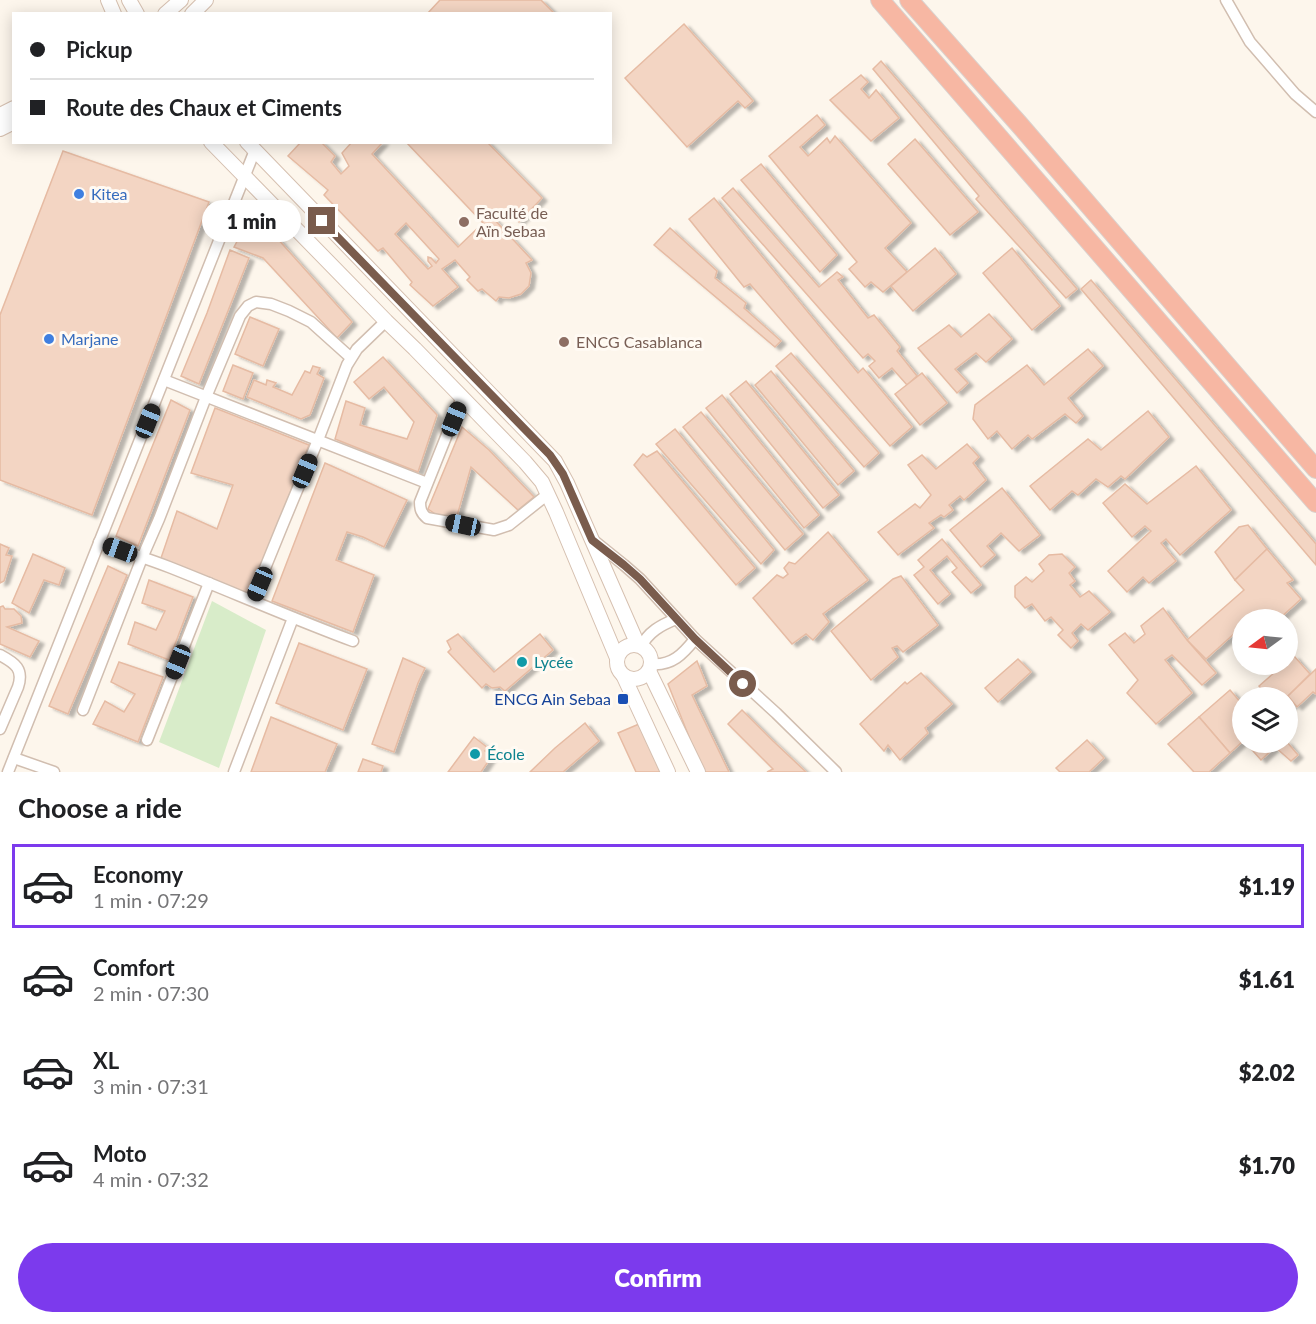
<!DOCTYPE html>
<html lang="en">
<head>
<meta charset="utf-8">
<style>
	body { margin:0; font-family:Lato,sans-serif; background:#f6f6f6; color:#202124; height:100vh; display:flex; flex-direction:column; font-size:22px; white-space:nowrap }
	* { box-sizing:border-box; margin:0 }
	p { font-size:20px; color:#757577 }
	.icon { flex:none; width:33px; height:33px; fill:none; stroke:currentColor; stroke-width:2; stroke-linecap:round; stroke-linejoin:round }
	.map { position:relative; height:772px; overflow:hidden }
	.panel { display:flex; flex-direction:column; background:#fff; flex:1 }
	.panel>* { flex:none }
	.top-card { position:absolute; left:12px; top:12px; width:600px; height:132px; border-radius:0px; box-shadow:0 3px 15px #0003; display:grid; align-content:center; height:132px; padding:0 18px; background:#fff }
	.needle { width:39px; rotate:255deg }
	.controls { position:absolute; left:1232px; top:609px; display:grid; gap:12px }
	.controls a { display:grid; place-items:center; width:66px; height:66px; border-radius:50%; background:#fff; box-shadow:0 3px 15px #0003; font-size:30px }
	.end { position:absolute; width:27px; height:27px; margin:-14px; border:8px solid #7a5c4d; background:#fff; box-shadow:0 0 0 3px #fff }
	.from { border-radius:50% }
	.bubble { position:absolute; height:42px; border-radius:21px; background:#fff; box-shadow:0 3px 15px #0003; font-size:20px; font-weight:800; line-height:42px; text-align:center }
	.car { position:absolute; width:18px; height:36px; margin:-18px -9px; border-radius:8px; box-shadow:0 0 4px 2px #0007; background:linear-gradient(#222 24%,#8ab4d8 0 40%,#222 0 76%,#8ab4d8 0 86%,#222 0) }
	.top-card b { display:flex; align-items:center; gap:21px; height:57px; font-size:22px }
	.top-card b+b { border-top:2px solid #e0e0e0 }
	.top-card i { width:15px; height:15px; background:#202124 }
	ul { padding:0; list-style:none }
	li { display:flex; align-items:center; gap:18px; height:84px; margin:0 12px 9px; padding:0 6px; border:3px solid transparent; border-radius:0px }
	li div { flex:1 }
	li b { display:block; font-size:22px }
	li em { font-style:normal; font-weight:800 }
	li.active { border-color:#7c3aed }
	li>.icon { width:54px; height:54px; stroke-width:1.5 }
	h2 { padding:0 18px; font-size:27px; line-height:72px }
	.primary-button { display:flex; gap:12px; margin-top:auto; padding:12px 18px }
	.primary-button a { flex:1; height:69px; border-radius:36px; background:#7c3aed; color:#fff; font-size:24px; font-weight:800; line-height:69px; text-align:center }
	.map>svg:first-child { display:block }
	.green { fill:#d8ecc9 }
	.building { fill:#f3d5c3; stroke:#e6bba3; stroke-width:1.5; fill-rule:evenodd; filter:url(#shadow) }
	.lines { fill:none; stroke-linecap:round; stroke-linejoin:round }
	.street-casing { stroke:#d1beb0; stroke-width:13 }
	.secondary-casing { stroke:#d6c0b0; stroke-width:16 }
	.highway-casing { stroke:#dad1cd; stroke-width:20 }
	.street { stroke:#fff; stroke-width:10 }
	.secondary { stroke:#fff; stroke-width:14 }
	.highway { stroke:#f7b7a3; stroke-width:18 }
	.route { stroke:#7a5c4d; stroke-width:8 }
	.shop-dot { fill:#3f7fe0; stroke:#fffaf3; stroke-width:2 }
	.education-dot { fill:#8d6e63; stroke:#fffaf3; stroke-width:2 }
	.culture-dot { fill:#0f9aa8; stroke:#fffaf3; stroke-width:2 }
	.transit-dot { fill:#1a4fb4; stroke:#fffaf3; stroke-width:2 }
	.labels { text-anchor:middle; stroke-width:6; stroke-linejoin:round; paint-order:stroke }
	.shop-label { font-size:16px; fill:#366cbe; stroke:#fffaf3; text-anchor:start }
	.education-label { font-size:16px; fill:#785e54; stroke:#fffaf3; text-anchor:start }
	.culture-label { font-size:16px; fill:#0d838f; stroke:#fffaf3; text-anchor:start }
	.transit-label { font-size:16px; fill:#164399; stroke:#fffaf3; text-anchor:end }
</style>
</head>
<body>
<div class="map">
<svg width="1316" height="772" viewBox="0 0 1316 772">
	<defs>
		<filter id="shadow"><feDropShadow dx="5" dy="3" stdDeviation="1.5" flood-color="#0004"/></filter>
	</defs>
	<rect width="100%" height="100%" fill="#fdf6ec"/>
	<!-- green -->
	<path class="green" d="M 212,601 L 266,630 L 219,768 L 159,742 Z"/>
	<!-- building -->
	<g class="building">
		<path d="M 440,0 L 541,0 L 555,14 L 427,14 Z"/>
		<path d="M 684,24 L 753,101 L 745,108 L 738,101 L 687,147 L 625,78 Z"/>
		<path d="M 881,61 L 1077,289 L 1066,298 L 976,199 L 979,196 L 873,69 Z"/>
		<path d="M 861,75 L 868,82 L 861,89 L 869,98 L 876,90 L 899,118 L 871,141 L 830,100 Z"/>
		<path d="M 817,115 L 825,125 L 800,147 L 808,156 L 827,138 L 830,143 L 835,136 L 911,223 L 885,248 L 907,272 L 883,292 L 871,282 L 865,287 L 849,269 L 857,262 L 769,156 Z"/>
		<path d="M 915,139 L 978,212 L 950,235 L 888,164 Z"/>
		<path d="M 301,142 L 321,142 L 335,156 L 331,162 L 341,174 L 349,166 L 342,153 L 352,142 L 383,142 L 372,154 L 458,247 L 483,223 L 406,142 L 487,142 L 542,198 L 519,222 L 506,209 L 493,218 L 532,260 L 526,263 L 531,273 L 529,286 L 521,294 L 509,298 L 499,297 L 496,301 L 482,289 L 478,291 L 467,280 L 470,277 L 455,260 L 442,269 L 458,287 L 433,306 L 410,285 L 412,282 L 383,248 L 378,251 L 324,195 L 328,190 L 288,156 ZM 406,223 L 439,259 L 436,263 L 431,258 L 428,257 L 428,261 L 432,266 L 428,269 L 395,234 Z"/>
		<path d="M 63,151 L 209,202 L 92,515 L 0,480 L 0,315 Z"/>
		<path d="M 761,164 L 837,255 L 820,272 L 741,180 Z"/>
		<path d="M 733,188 L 819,287 L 837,272 L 843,277 L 838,280 L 868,318 L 874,315 L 900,347 L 897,351 L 917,376 L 907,385 L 892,368 L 879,378 L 869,366 L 875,361 L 868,354 L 863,358 L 722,198 Z"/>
		<path d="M 714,198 L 858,373 L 863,368 L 912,427 L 890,446 L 750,284 L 744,287 L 689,219 Z"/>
		<path d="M 245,227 L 276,237 L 352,322 L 337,338 L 263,258 L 234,247 Z"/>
		<path d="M 670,228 L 717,271 L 715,278 L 746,303 L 744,308 L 781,341 L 775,347 L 654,245 Z"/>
		<path d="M 935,248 L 956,274 L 913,311 L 891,286 Z"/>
		<path d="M 1012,248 L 1060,306 L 1032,330 L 983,273 Z"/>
		<path d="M 230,250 L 249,258 L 199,384 L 181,376 L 207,313 Z"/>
		<path d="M 1091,280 L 1316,544 L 1316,565 L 1081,289 Z"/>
		<path d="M 989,314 L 1012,339 L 986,362 L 976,353 L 955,369 L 968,383 L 957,393 L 918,348 L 949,325 L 961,337 Z"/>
		<path d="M 250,317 L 279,329 L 263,366 L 235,354 Z"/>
		<path d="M 1088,349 L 1103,366 L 1068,398 L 1083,416 L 1076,423 L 1065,414 L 1032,439 L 1028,435 L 1012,449 L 997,431 L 988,439 L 973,419 L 975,405 L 1027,365 L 1044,385 Z"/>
		<path d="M 791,353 L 879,453 L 864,467 L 776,366 Z"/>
		<path d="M 383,357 L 437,415 L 418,472 L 335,439 L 346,401 L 365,408 L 360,425 L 407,439 L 414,422 L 384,387 L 369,399 L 354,382 Z"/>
		<path d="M 233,365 L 253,373 L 243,399 L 223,391 Z"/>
		<path d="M 313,366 L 320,368 L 317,374 L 324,378 L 310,415 L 301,419 L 247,397 L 254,380 L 266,385 L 267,380 L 276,383 L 273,387 L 292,395 L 305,371 L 310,373 Z"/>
		<path d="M 771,371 L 854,471 L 838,485 L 755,385 Z"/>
		<path d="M 922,373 L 947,403 L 920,425 L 895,394 Z"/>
		<path d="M 746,381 L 839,495 L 823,508 L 730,394 Z"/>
		<path d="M 722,395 L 819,515 L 804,528 L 706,408 Z"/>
		<path d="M 171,400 L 190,410 L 138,546 L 116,536 Z"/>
		<path d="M 215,408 L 309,445 L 250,595 L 160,561 L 177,511 L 217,529 L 233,485 L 191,473 Z"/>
		<path d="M 1148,411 L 1169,437 L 1125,479 L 1121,476 L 1108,487 L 1096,479 L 1078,495 L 1072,491 L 1050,510 L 1030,486 L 1088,439 L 1101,450 Z"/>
		<path d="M 701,412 L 803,534 L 785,550 L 683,427 Z"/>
		<path d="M 462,427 L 489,450 L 534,497 L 518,510 L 471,467 L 455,523 L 441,518 L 428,509 Z"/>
		<path d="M 675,429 L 774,550 L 761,564 L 656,444 Z"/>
		<path d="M 967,444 L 979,457 L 973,463 L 986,480 L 964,500 L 960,496 L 949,505 L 953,510 L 944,517 L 941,515 L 929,523 L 934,528 L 898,555 L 878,532 L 915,504 L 920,508 L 931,495 L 908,465 L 922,455 L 936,469 Z"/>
		<path d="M 657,451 L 755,568 L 736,585 L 634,465 L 643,454 L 647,457 Z"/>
		<path d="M 325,463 L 407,500 L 384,547 L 363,537 L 347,532 L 336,560 L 374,575 L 353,632 L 272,601 Z"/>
		<path d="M 1196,466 L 1231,510 L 1180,555 L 1166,539 L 1161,543 L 1176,561 L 1149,583 L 1143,577 L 1127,592 L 1108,571 L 1151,531 L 1145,526 L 1132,537 L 1103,503 L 1125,484 L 1147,504 Z"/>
		<path d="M 1002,488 L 1040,535 L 1019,551 L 1001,533 L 987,546 L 995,555 L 981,567 L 950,530 Z"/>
		<path d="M 1248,525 L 1267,549 L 1235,580 L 1215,552 L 1239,527 Z"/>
		<path d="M 828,532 L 868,580 L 823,614 L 829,622 L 813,640 L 806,634 L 792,644 L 753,598 L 777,575 L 783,578 L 788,574 L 784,568 L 789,562 L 795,564 Z"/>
		<path d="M 942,539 L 981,585 L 971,593 L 952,572 L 957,568 L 947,556 L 930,570 L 950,594 L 938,604 L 914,575 L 924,567 L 918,560 Z"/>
		<path d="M 0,544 L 9,548 L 6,555 L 12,556 L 4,581 L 0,583 Z"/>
		<path d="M 1267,549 L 1293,580 L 1287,583 L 1301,599 L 1278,620 L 1242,620 L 1242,639 L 1236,632 L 1206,659 L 1187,640 L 1244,590 L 1235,580 Z"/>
		<path d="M 33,554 L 65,568 L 59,585 L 44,580 L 29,613 L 12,603 Z"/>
		<path d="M 1062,554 L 1075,567 L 1069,573 L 1075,581 L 1070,585 L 1080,597 L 1089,591 L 1110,612 L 1088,630 L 1081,624 L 1072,633 L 1078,641 L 1071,648 L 1058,635 L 1063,630 L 1051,617 L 1045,621 L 1032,604 L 1025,608 L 1015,597 L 1015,586 L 1026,577 L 1032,582 L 1044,571 L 1039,564 L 1049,555 Z"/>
		<path d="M 108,566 L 127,575 L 68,714 L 49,706 Z"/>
		<path d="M 901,576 L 938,625 L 903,652 L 897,646 L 892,648 L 898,657 L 871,680 L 831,631 L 893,579 Z"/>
		<path d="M 149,580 L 193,597 L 169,660 L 128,644 L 135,622 L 156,630 L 165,611 L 142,603 Z"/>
		<path d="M 3,606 L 5,609 L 14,609 L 21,616 L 22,623 L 7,627 L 39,641 L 30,657 L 0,644 L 0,607 Z"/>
		<path d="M 1163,608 L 1187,640 L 1216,673 L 1202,685 L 1172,655 L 1165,660 L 1192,693 L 1156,724 L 1127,693 L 1138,680 L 1109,645 L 1125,633 L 1134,643 L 1145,634 L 1141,626 Z"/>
		<path d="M 458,634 L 494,672 L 540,634 L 553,650 L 505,691 L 500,687 L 492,688 L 486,684 L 482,688 L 448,652 L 451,649 L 447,641 Z"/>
		<path d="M 299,643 L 367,669 L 343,730 L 276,703 Z"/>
		<path d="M 1294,656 L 1310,674 L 1288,696 L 1294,703 L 1287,709 L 1287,698 L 1268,698 L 1259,686 L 1284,664 L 1287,664 L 1287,662 Z"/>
		<path d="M 403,658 L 425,668 L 418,683 L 394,752 L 372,744 Z"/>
		<path d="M 1018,659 L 1031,672 L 998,702 L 985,688 Z"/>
		<path d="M 697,661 L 707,686 L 692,695 L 729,772 L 703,772 L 668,684 Z"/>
		<path d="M 119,662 L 163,677 L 138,742 L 93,724 L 105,701 L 124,712 L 135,694 L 111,682 Z"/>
		<path d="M 1316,669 L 1316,694 L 1313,692 L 1297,707 L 1288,696 Z"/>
		<path d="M 921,673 L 952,704 L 925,728 L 928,733 L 900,760 L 888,745 L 884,751 L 860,724 L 905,682 L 907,684 Z"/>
		<path d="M 1230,690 L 1242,704 L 1242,742 L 1230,753 L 1199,717 Z"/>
		<path d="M 742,710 L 773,741 L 806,772 L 767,772 L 773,769 L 728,724 Z"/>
		<path d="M 271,717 L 337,744 L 325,772 L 251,772 Z"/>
		<path d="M 1199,717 L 1230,753 L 1209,772 L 1194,772 L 1168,744 Z"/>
		<path d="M 585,723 L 599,741 L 563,772 L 530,772 L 555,748 Z"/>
		<path d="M 639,724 L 661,772 L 636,772 L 618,733 Z"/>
		<path d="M 474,737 L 488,748 L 485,751 L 492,756 L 481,772 L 448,772 Z"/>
		<path d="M 1087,740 L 1104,758 L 1089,772 L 1060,772 L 1056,768 Z"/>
		<path d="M 1245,742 L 1287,742 L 1298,755 L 1291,761 L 1275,747 L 1261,760 Z"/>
		<path d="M 363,759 L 383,766 L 381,772 L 358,772 Z"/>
	</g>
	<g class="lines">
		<!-- street casing -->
		<g class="street-casing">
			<g id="street">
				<path d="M 1226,0 L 1250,42 L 1295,94 L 1316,112"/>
				<path d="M 164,380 L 427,483"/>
				<path d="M 462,397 L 420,502 C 420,509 421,513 427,518 L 494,530 L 509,525 L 548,494"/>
				<path d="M 593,540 L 624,565 L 640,579 L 695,639 L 776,713 L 836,772"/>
				<path d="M 99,542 C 122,551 146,558 169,567 C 230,591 291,618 353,641"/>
				<path d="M 252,600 L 283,524 L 318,440 L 347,365 L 357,349 L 386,321"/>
				<path d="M 641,647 C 648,632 661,625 676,619"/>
				<path d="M 0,655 C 15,663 24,669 18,687 L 0,729"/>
				<path d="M 651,664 C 672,666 683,654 695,639"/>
				<path d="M 83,710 L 142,558 L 159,519 L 206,397 L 240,316 L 248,306 L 256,302 L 271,304 L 289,311 L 311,322 L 350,357"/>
				<path d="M 147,740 L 209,583"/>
				<path d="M 14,758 L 54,772"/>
				<path d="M 8,772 L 255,150"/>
				<path d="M 234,772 L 293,618"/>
			</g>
		</g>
		<!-- secondary casing -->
		<g class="secondary-casing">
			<g id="secondary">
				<path d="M 108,0 L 114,14"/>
				<path d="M 129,0 L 137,14"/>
				<path d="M 165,14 L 181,0"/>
				<path d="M 192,14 L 206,0"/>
				<path d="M 0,115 L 14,108"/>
				<path d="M 0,129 L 14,122"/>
				<path d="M 211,142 L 386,321 L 415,349 L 525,462 L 542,482 L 556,512 L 617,658"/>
				<path d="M 247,142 L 555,461 L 567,483 L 638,645"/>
				<circle cx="634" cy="662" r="17"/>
				<path d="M 649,671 L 698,772"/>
				<path d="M 624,677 L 668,772"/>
			</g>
		</g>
		<!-- highway casing -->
		<g class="highway-casing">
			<g id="highway">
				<path d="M 880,0 L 1316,503"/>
				<path d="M 909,0 L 1018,123 L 1316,469"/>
			</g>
		</g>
		<!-- street -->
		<use href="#street" class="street"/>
		<!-- secondary -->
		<use href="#secondary" class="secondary"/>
		<!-- highway -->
		<use href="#highway" class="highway"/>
	</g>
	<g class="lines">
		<!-- route -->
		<path class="route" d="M 322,221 L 550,455 L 563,474 L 592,540 L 624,565 L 640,579 L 695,639 L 743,684"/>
	</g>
	<!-- markers -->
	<g class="shop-dot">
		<circle cx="79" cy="194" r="6"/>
		<circle cx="49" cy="339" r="6"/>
	</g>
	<g class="education-dot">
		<circle cx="464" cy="222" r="6"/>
		<circle cx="564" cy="342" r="6"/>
	</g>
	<g class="culture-dot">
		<circle cx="522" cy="662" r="6"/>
		<circle cx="475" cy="754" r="6"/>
	</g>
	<rect class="transit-dot" x="617" y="693" width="12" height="12" rx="3"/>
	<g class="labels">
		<!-- shop labels -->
		<g class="shop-label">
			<text x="91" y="200">Kitea</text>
			<text x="61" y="345">Marjane</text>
		</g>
		<!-- education labels -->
		<g class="education-label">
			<text x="476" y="219">Faculté de<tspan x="476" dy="18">Aïn Sebaa</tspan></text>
			<text x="576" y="348">ENCG Casablanca</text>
		</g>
		<!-- culture labels -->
		<g class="culture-label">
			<text x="534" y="668">Lycée</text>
			<text x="487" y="760">École</text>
		</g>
		<!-- transit labels -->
		<g class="transit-label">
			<text x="611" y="705">ENCG Ain Sebaa</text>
		</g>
	</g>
</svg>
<div class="controls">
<a><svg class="needle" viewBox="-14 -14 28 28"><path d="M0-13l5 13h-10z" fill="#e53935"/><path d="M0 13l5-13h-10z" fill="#757577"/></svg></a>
<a><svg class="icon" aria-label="layers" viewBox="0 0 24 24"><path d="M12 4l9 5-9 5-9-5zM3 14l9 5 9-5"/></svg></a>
</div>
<i class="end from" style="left:743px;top:684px"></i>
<i class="end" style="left:322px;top:221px"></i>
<div class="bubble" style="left:202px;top:200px;width:99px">1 min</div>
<i class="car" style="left:454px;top:419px;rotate:22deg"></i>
<i class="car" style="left:148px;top:421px;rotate:22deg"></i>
<i class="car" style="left:305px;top:471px;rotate:23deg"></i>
<i class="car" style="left:463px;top:525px;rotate:282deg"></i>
<i class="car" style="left:120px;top:550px;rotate:290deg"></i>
<i class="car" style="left:260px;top:584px;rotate:203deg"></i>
<i class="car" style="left:178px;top:662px;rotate:202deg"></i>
<div class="top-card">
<b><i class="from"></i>Pickup</b>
<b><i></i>Route des Chaux et Ciments</b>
</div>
</div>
<section class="panel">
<h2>Choose a ride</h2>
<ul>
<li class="active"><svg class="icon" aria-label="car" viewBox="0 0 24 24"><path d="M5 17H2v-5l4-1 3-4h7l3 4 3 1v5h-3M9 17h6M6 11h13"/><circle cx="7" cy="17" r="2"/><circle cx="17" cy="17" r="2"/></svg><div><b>Economy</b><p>1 min · 07:29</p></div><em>$1.19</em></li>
<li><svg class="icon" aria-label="car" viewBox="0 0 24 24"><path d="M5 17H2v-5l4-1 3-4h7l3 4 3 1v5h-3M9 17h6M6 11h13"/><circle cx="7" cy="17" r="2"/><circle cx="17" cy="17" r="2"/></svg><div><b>Comfort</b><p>2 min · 07:30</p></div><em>$1.61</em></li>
<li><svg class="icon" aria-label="car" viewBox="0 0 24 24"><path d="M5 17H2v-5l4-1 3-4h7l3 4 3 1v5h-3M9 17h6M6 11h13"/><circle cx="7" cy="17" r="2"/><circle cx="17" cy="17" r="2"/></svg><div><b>XL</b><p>3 min · 07:31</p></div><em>$2.02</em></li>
<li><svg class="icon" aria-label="car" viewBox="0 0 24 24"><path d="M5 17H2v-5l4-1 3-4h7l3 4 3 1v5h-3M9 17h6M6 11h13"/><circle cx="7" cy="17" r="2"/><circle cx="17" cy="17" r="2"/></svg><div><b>Moto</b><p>4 min · 07:32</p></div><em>$1.70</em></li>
</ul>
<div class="primary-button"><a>Confirm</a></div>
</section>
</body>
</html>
